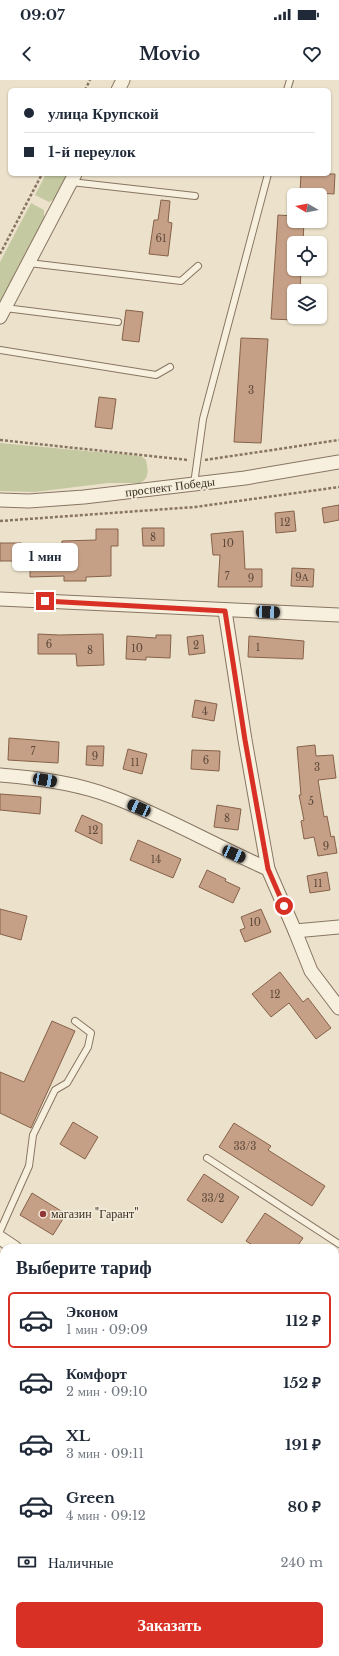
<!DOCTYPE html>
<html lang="ru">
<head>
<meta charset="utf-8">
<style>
	body { margin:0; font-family:"Libre Baskerville",serif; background:#f6f6f7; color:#1f2937; height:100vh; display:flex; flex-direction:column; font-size:15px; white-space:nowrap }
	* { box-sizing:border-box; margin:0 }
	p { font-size:13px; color:#747a83 }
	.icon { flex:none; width:22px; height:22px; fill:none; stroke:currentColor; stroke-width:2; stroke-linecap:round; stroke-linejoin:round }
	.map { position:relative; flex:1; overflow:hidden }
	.details { position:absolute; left:0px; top:1164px; width:339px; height:412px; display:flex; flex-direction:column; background:#fff; border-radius:12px 12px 0 0; box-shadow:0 1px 3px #0004 }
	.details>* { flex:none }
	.top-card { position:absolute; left:8px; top:8px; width:323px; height:88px; border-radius:6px; box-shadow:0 1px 3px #0004; display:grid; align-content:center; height:88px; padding:0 16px; background:#fff }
	.needle { width:26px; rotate:279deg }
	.tools { position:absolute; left:287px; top:108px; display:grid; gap:8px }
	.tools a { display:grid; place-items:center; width:40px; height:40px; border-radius:6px; background:#fff; box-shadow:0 1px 3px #0004; font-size:20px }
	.end { position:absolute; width:18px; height:18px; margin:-9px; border:5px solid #d93025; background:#fff; box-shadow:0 0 0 2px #fff }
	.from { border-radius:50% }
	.bubble { position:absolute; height:28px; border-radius:6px; background:#fff; box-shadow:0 1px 3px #0004; font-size:13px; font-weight:700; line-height:28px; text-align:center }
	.car { position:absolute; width:12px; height:24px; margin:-12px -6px; border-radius:5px; box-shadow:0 0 3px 1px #0007; background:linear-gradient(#222 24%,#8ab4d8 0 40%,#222 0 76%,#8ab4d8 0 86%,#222 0) }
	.top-card b { display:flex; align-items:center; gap:14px; height:38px; font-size:15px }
	.top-card b+b { border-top:1px solid #e0e1e3 }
	.top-card i { width:10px; height:10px; background:#1f2937 }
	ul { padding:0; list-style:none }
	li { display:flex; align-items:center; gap:12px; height:56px; margin:0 8px 6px; padding:0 8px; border:2px solid transparent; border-radius:6px }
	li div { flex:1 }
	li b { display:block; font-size:15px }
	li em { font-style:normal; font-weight:700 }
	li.active { border-color:#d93025 }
	li>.icon { width:36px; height:36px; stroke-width:1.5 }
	h2 { padding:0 16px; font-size:18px; line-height:48px }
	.pay { display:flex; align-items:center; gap:10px; height:44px; padding:0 16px; font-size:15px }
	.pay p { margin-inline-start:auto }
	.primary-button { display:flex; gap:8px; margin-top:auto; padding:8px 16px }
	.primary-button a { flex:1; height:46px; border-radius:6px; background:#d93025; color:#fff; font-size:16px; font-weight:700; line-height:46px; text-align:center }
	.status { display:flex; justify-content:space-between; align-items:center; height:28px; padding:0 20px; background:#fff; direction:ltr }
	.status svg { height:11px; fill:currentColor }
	header { display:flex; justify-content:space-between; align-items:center; height:52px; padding:0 16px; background:#fff; font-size:18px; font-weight:700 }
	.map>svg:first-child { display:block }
	.green { fill:#c5c9a1 }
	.building { fill:#c6a086; stroke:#856149 }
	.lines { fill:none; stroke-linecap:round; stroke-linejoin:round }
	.service-casing { stroke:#887561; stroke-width:8 }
	.minor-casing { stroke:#887561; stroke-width:15 }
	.path { stroke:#887561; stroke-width:2.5; stroke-dasharray:3 2; stroke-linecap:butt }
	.service { stroke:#f7f0df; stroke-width:6 }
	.minor { stroke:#f7f0df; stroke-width:13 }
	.route { stroke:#d93025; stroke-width:5 }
	.poi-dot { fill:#913738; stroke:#f4ecdb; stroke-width:1.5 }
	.labels { text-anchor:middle; stroke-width:3; stroke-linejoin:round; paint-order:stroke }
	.number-label { font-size:10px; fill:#5d4a3c }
	.street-label { font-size:12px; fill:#3a2e23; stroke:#f4ecdb }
	.poi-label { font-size:12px; fill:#3a2e23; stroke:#f4ecdb; text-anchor:start }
</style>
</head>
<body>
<div class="status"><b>09:07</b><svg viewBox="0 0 49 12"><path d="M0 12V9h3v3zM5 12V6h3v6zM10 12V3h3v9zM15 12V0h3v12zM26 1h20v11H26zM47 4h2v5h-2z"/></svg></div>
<header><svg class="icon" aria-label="back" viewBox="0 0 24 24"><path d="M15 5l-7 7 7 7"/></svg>Movio<svg class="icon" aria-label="heart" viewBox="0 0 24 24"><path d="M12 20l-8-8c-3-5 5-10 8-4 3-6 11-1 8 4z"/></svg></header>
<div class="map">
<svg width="339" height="1576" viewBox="0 0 339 1576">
	<rect width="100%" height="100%" fill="#ece2cc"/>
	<!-- green -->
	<g class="green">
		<path d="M 46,94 L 68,94 L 56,118 L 49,122 L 35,115 Z"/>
		<path d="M 31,123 L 44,130 L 44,138 L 0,221 L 0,182 Z"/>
		<path d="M 0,363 L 141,376 L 146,380 C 148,390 150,398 140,403 L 108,403 L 35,412 L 0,411 Z"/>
		<path d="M 0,1415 L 4,1418 L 4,1565 L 0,1564 Z"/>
		<path d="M 20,1572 L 98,1572 L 98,1576 L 30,1576 Z"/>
	</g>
	<!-- building -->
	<g class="building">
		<path d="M 301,94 L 335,94 L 334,114 L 300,112 Z"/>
		<path d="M 161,120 L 170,121 L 168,142 L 172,143 L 168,176 L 149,174 L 154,140 L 158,140 Z"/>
		<path d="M 278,135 L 294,136 L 294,141 L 304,141 L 303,163 L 294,163 L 294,189 L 301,189 L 300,211 L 294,211 L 294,240 L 271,239 Z"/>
		<path d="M 126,230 L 143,232 L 139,262 L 122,260 Z"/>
		<path d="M 241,258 L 268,259 L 261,363 L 234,362 Z"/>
		<path d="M 99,317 L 116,319 L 112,349 L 95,347 Z"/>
		<path d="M 339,425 L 339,440 L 324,443 L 322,428 Z"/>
		<path d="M 294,431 L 296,451 L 276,453 L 275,433 Z"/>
		<path d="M 142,448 L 164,448 L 164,466 L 143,466 Z"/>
		<path d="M 96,449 L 118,449 L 118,466 L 111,466 L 111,496 L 86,497 L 86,501 L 64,501 L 64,496 L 30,497 L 30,479 L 62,479 L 62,461 L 96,460 Z"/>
		<path d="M 243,451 L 245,489 L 262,489 L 262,507 L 218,507 L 220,475 L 213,475 L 211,454 Z"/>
		<rect x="0" y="463" width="21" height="18"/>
		<path d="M 292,488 L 314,489 L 313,507 L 291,506 Z"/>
		<path d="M 38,554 L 59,555 L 103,554 L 104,585 L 77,586 L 76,574 L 38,574 Z"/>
		<path d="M 156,555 L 171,555 L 170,578 L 146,577 L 146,580 L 126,579 L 127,556 L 156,558 Z"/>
		<path d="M 203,555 L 205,573 L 189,575 L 187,557 Z"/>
		<path d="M 249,556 L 304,561 L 303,579 L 248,577 Z"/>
		<path d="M 195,620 L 217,624 L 214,641 L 192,637 Z"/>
		<path d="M 9,658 L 59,662 L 58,683 L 8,680 Z"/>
		<path d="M 315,665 L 316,676 L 333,675 L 336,698 L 318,700 L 324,737 L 327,736 L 331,757 L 334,756 L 337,773 L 318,776 L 314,757 L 304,759 L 301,741 L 304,740 L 299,715 L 301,715 L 297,667 Z"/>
		<path d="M 87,666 L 104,666 L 103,686 L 86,685 Z"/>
		<path d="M 128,669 L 147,674 L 142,694 L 123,689 Z"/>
		<path d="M 192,670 L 220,671 L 219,691 L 191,689 Z"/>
		<path d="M 0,714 L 41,717 L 40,734 L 0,730 Z"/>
		<path d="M 217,725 L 241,729 L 238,750 L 214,747 Z"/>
		<path d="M 82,735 L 102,744 L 102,764 L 75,751 Z"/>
		<path d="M 138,760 L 181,779 L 173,798 L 130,780 Z"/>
		<path d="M 207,790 L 226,799 L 225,801 L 240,808 L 233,823 L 199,807 Z"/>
		<path d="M 327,792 L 330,810 L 310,813 L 307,796 Z"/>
		<path d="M 0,829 L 27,836 L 21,860 L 0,854 Z"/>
		<path d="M 261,829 L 271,852 L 245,862 L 240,850 L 245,848 L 241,837 Z"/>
		<path d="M 280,892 L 303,922 L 308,918 L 331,948 L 316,959 L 289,923 L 271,937 L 252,914 Z"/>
		<path d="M 52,941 L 75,951 L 31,1048 L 0,1033 L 0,992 L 24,1002 Z"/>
		<path d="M 73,1042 L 98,1057 L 85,1079 L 60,1064 Z"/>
		<path d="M 234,1043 L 271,1066 L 268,1070 L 325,1106 L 312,1126 L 219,1067 Z"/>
		<path d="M 204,1094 L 239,1117 L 222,1143 L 187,1120 Z"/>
		<path d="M 32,1113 L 66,1134 L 53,1155 L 20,1135 Z"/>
		<path d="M 265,1133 L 303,1158 L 296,1168 L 257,1168 L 246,1161 Z"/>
	</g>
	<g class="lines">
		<!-- service casing -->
		<g class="service-casing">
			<g id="service">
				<path d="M 287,10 L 290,0"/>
				<path d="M 71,102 L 195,116"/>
				<path d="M 29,183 L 181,201 L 198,186"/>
				<path d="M 5,228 L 118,242"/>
				<path d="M 0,270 L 156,295 L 170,287"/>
				<path d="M 194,404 L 203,339 L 268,94"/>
				<path d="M 207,1078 L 339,1164"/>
				<path d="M 0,1151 L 29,1086 L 33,1055 L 55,1010 L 67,1003 L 88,967 L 91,953 L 75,941"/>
			</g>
		</g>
		<!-- minor casing -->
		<g class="minor-casing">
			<g id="minor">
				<path d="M 118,10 L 123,0"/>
				<path d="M 0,237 L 75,94"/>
				<path d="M 0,420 L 29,421 L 84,417 L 245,398 L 339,382"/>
				<path d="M 0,519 L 339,535"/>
				<path d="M 225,531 L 245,660 L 268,789 L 295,851 L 311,891 L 339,928"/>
				<path d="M 0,695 C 38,698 77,703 113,717 C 166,737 216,766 268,789"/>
				<path d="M 295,851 L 339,847"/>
				<path d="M 0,1158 L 15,1168"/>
				<path d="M 0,1330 L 4,1322"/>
				<path d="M 335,1364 L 339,1366"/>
				<path d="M 335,1440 L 339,1431"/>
				<path d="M 154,1576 L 156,1572"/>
				<path d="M 279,1576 L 281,1572"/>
			</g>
		</g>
		<!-- path -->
		<g class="path">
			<path d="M 85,10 L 90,0"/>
			<path d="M 0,174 L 42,94"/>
			<path d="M 0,360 L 188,380"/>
			<path d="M 205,380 L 339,360"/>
			<path d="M 0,441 L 195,427 L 339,407"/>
		</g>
		<!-- service -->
		<use href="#service" class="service"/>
		<!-- minor -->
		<use href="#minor" class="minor"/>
	</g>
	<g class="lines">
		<!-- route -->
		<path class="route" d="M 45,521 L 225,531 L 245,660 L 268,789 L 284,826"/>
	</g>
	<!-- markers -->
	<circle class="poi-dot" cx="43" cy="1134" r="4"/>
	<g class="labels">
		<!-- number labels -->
		<g class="number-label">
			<text x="161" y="162">61</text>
			<text x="251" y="314">3</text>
			<text x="285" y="446">12</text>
			<text x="153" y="461">8</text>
			<text x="228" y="467">10</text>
			<text x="227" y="500">7</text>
			<text x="302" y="501">9А</text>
			<text x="251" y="502">9</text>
			<text x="49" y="568">6</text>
			<text x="196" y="569">2</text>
			<text x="258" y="571">1</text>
			<text x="137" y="572">10</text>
			<text x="90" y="574">8</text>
			<text x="205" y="635">4</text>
			<text x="33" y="675">7</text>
			<text x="95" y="680">9</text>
			<text x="206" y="684">6</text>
			<text x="135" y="686">11</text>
			<text x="317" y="691">3</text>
			<text x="311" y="725">5</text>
			<text x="227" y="742">8</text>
			<text x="93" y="754">12</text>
			<text x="326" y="770">9</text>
			<text x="156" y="783">14</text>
			<text x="318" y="807">11</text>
			<text x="255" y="846">10</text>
			<text x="275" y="918">12</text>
			<text x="245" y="1070">33/3</text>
			<text x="213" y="1122">33/2</text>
		</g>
		<!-- street labels -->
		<g class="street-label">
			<text transform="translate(170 407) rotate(-7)" y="4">проспект Победы</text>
		</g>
		<!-- poi labels -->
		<g class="poi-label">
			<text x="51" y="1138">магазин "Гарант"</text>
		</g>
	</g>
</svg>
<div class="tools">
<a><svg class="needle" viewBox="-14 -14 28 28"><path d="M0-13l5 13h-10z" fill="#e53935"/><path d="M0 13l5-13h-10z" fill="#747a83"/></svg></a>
<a><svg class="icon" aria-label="locate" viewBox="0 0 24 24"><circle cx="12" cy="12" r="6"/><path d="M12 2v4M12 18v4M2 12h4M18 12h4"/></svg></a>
<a><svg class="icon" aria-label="layers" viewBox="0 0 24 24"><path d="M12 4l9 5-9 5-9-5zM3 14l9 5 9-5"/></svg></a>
</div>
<i class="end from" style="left:284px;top:826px"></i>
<i class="end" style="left:45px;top:521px"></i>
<div class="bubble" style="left:12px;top:463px;width:66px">1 мин</div>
<i class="car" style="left:268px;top:532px;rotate:92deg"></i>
<i class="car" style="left:45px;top:700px;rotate:100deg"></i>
<i class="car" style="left:139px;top:728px;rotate:294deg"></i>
<i class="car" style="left:234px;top:774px;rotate:114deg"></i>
<div class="top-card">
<b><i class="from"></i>улица Крупской</b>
<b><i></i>1-й переулок</b>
</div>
<section class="details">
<h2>Выберите тариф</h2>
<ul>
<li class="active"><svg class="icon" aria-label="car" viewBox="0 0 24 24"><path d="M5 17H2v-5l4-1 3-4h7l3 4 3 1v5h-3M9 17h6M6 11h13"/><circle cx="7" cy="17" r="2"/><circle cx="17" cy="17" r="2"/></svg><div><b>Эконом</b><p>1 мин · 09:09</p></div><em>112 ₽</em></li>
<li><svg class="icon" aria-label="car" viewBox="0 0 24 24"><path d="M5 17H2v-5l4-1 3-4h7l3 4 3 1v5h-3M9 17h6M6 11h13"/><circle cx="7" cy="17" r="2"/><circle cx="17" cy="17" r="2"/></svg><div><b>Комфорт</b><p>2 мин · 09:10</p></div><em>152 ₽</em></li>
<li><svg class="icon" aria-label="car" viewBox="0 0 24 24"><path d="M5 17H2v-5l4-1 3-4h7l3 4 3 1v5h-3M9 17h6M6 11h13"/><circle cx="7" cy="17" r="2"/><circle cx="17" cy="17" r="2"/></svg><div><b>XL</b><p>3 мин · 09:11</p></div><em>191 ₽</em></li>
<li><svg class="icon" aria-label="car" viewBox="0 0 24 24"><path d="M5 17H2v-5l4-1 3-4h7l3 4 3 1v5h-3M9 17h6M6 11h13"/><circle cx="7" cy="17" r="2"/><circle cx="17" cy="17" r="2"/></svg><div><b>Green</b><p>4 мин · 09:12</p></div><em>80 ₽</em></li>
</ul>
<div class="pay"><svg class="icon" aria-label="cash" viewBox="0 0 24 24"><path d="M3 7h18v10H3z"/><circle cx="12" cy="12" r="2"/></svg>Наличные<p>240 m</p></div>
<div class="primary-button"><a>Заказать</a></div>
</section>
</div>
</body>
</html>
